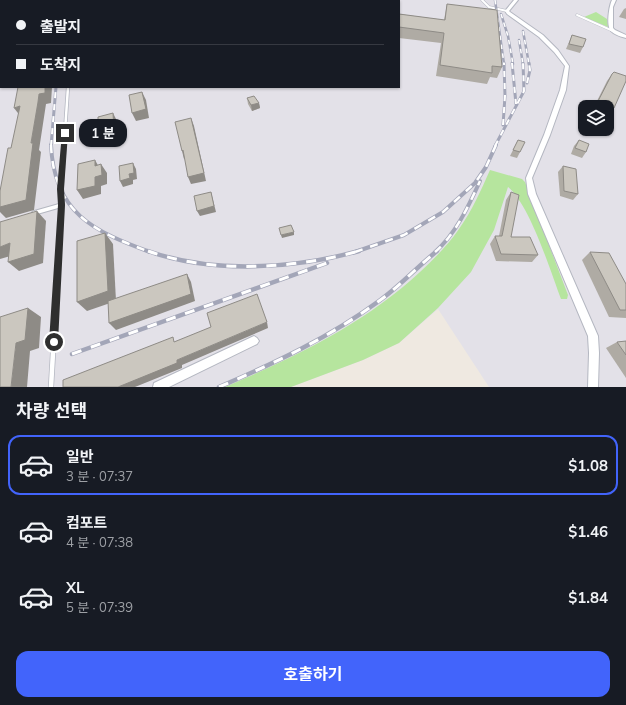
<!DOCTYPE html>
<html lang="ko">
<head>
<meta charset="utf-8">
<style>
	body { margin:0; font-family:Mulish,"Noto Sans KR",sans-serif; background:#242831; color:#f1f3f6; height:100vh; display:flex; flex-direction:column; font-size:15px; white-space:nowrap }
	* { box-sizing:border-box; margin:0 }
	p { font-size:13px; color:#9ea1a6 }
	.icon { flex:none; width:22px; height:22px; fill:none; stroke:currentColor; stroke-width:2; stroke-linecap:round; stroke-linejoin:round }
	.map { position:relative; height:387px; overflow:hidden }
	.drawer { display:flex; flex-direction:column; background:#171b24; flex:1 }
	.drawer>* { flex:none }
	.top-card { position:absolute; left:0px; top:0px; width:400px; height:88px; box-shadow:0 1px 3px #0004; display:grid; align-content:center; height:88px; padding:0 16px; background:#171b24 }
	.controls { position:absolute; left:578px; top:100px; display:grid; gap:8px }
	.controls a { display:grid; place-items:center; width:36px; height:36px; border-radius:8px; background:#171b24; box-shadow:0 1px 3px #0004; font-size:20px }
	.end { position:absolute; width:18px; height:18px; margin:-9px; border:5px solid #2e2e2e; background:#fff; box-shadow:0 0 0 2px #fff }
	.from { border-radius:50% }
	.bubble { position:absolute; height:28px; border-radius:12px; background:#171b24; box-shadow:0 1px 3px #0004; font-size:13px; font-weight:700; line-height:28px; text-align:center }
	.top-card b { display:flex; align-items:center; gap:14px; height:38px; font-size:15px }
	.top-card b+b { border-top:1px solid #363941 }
	.top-card i { width:10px; height:10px; background:#f1f3f6 }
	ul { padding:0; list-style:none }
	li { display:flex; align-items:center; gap:12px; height:60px; margin:0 8px 6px; padding:0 8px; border:2px solid transparent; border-radius:12px }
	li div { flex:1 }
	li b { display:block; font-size:15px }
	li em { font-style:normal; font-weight:700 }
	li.selected { border-color:#4264fb }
	li>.icon { width:36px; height:36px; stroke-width:1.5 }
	h2 { padding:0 16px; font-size:18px; line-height:48px }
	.primary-button { display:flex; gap:8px; margin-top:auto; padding:8px 16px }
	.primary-button a { flex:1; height:46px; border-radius:12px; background:#4264fb; color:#fff; font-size:16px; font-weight:700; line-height:46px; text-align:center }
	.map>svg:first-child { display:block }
	.industrial { fill:#e3e1e8; fill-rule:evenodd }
	.green { fill:#b6e59e }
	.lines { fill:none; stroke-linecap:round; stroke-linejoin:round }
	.lane-far3-casing { stroke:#b4b7c1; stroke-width:3 }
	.lane-far2-casing { stroke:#b4b7c1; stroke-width:4 }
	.lane-far1-casing { stroke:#b4b7c1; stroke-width:5.5 }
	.lane-casing { stroke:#b4b7c1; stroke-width:6 }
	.street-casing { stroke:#b4b7c1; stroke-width:2 }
	.lane-far3 { stroke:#fff; stroke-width:2 }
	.lane-far2 { stroke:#fff; stroke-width:2.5 }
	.lane-far1 { stroke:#fff; stroke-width:3.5 }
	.lane { stroke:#fff; stroke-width:4.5 }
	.street { fill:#fff; fill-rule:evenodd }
	.rail-far3-casing { stroke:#a3a6b8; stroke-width:2.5 }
	.rail-far2-casing { stroke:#a3a6b8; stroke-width:3 }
	.rail-far1-casing { stroke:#a3a6b8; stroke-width:4 }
	.rail-casing { stroke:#a3a6b8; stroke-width:4.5 }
	.rail-far3 { stroke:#fff; stroke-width:1.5; stroke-dasharray:4.5; stroke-linecap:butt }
	.rail-far2 { stroke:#fff; stroke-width:2; stroke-dasharray:6; stroke-linecap:butt }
	.rail-far1 { stroke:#fff; stroke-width:2.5; stroke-dasharray:8; stroke-linecap:butt }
	.rail { stroke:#fff; stroke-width:3; stroke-dasharray:10; stroke-linecap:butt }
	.wall { fill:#afaba4 }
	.shaded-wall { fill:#8e8b86 }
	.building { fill:#cbc7bf; stroke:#8e8b86 }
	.route { fill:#2e2e2e }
</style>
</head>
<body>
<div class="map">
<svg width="626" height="387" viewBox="0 0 626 387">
	<rect width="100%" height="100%" fill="#efe9e1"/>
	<!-- industrial -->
	<path class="industrial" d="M 0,0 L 626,0 L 626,387 L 489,387 L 438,309 L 399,343 L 363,360 L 291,387 L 0,387 ZM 1,1 L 399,1 L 399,87 L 1,87 ZM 585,107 L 607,107 L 607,129 L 585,129 Z"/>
	<!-- green -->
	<g class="green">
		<path d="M 596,12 L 607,19 L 608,27 L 584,17 Z"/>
		<path d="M 490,170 L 522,179 L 525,182 L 568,295 L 567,299 L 561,299 C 550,270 530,205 508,187 L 494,230 L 471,272 L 438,308 L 399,343 L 363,360 L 291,387 L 225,387 C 295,357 364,324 420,272 C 435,258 448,245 459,229 C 472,211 481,190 490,170 Z"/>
	</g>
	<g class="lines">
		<!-- lane-far3 casing -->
		<g class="lane-far3-casing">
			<g id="lane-far3">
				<path d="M 482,0 L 489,7 L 507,11"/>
				<path d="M 312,1 L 330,0"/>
				<path d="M 577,15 L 613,31"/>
			</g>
		</g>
		<!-- lane-far2 casing -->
		<g class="lane-far2-casing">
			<path id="lane-far2" d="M 64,146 L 68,87"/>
		</g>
		<!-- lane-far1 casing -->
		<g class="lane-far1-casing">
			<g id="lane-far1">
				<path d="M 34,213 L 62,205 L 61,189 L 64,145"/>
				<path d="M 59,252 L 62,205"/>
			</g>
		</g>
		<!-- lane casing -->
		<g class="lane-casing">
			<path id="lane" d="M 51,387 L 59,251"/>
		</g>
		<!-- street casing -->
		<g class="street-casing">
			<g id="street">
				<path d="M 58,0 L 66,0 L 57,1 Z"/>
				<path d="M 514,0 L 518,0 L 509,11 L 510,12 L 543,35 L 558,50 L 569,66 L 566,90 L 550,135 L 532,178 L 536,194 L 598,336 L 599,353 L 598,387 L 588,387 L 589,353 L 588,336 L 528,194 L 526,178 L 544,135 L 560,90 L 565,66 L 554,52 L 539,37 L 507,14 L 505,11 Z"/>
				<path d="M 612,0 L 616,0 L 613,7 L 613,28 L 615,30 L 626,35 L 626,38 C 622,37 615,35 611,31 C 606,26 609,6 612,0 Z"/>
				<rect x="0" y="11" width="1" height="2"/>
				<path d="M 254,336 L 257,338 L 259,341 L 257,344 L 169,387 L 153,387 L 154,383 Z"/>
			</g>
		</g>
		<!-- lane-far3 -->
		<use href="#lane-far3" class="lane-far3"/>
		<!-- lane-far2 -->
		<use href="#lane-far2" class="lane-far2"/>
		<!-- lane-far1 -->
		<use href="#lane-far1" class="lane-far1"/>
		<!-- lane -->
		<use href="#lane" class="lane"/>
		<!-- street -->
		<use href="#street" class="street"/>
		<!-- rail-far3 casing -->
		<g class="rail-far3-casing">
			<g id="rail-far3">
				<path d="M 495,0 L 504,64"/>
				<path d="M 501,14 L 508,36 L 513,64"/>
				<path d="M 523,31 L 529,64"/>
				<path d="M 519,40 L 523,64"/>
			</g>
		</g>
		<!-- rail-far2 casing -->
		<g class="rail-far2-casing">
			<g id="rail-far2">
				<path d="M 512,63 L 516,104"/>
				<path d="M 527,83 L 530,70 L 529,63"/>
				<path d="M 503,125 L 505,96 L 504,63"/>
				<path d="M 51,146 L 56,87"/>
				<path d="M 495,146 L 524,91 L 523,63"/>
			</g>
		</g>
		<!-- rail-far1 casing -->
		<g class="rail-far1-casing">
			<g id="rail-far1">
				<path d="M 51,145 C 54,213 93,231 150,252"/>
				<path d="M 355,252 L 404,235 L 443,212 L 475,183 L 486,167 L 496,145"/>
				<path d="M 435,252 C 456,234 469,205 480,181"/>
			</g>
		</g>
		<!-- rail casing -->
		<g class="rail-casing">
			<g id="rail">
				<path d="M 148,251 C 212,274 294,269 359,251"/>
				<path d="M 72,354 L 327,263"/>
				<path d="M 219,387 C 275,363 330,337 379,301 C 400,286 417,267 437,251"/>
			</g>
		</g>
		<!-- rail-far3 -->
		<use href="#rail-far3" class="rail-far3"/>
		<!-- rail-far2 -->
		<use href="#rail-far2" class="rail-far2"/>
		<!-- rail-far1 -->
		<use href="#rail-far1" class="rail-far1"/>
		<!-- rail -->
		<use href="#rail" class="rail"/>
	</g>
	<!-- wall -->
	<g class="wall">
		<path d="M 447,4 L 502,67 L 497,78 L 490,77 L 487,84 L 436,76 L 441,43 L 399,38 L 399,14 L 444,20 Z"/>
		<path d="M 626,8 L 626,19 L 619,17 L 624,9 Z"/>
		<path d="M 572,35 L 583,47 L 580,53 L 566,49 Z"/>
		<path d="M 612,74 L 614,108 L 609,115 L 607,117 L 607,107 L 594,107 L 607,81 Z"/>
		<path d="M 247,98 L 259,103 L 260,108 L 252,111 L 248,104 Z"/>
		<path d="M 518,140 L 520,152 L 517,158 L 510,156 Z"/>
		<path d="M 579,140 L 586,152 L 582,158 L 571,154 L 574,146 Z"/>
		<path d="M 563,166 L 578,194 L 573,200 L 560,196 L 558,172 Z"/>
		<path d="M 511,192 L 511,237 L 538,255 L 532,262 L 496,261 L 490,244 L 495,236 L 499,236 L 506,200 Z"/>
		<path d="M 590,252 L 626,284 L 626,318 L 609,317 L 582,260 Z"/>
		<path d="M 626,341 L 626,378 L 606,348 L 617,342 Z"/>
	</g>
	<!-- shaded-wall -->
	<g class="shaded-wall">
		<path d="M 45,87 L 52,87 L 51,103 L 46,104 L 39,150 L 41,152 L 34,210 L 6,218 L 0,212 L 0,207 L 31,143 L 39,94 Z"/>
		<path d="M 142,92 L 146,100 L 149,118 L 136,121 L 132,113 Z"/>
		<path d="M 259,103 L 260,108 L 252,111 L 251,105 Z"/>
		<path d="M 20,106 L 21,117 L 14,108 Z"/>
		<path d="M 614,108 L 609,115 L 607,117 L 607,115 Z"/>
		<path d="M 113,113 L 116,119 L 117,137 L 102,141 L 98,135 Z"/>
		<path d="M 191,118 L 194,126 L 206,181 L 191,184 L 188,177 Z"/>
		<path d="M 183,150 L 186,158 L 184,159 L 182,151 Z"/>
		<path d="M 95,160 L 100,169 L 95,166 Z"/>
		<path d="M 133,163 L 136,169 L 137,179 L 133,180 L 133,184 L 123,187 L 120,181 L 129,174 Z"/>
		<path d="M 101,164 L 107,173 L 107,184 L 101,186 L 101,194 L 83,199 L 77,190 L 95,177 Z"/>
		<path d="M 211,192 L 216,212 L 200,216 L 197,211 Z"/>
		<path d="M 37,211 L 46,221 L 43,263 L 19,271 L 8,262 Z"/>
		<path d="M 294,232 L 294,235 L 282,238 L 281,235 Z"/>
		<path d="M 105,233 L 113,244 L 116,301 L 87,311 L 77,302 Z"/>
		<path d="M 10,243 L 21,253 L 0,259 L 0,247 Z"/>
		<path d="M 187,274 L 191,282 L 195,301 L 116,330 L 109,323 Z"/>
		<path d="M 28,308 L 41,317 L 39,348 L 30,351 L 27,387 L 11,387 L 16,343 Z"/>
		<path d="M 267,322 L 268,328 L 182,365 L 182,368 L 135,387 L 118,387 L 177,360 Z"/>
	</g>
	<!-- building -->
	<g class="building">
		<path d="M 349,0 L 366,0 L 367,1 L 350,1 Z"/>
		<path d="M 447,4 L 497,10 L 502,67 L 492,66 L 492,73 L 440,65 L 444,33 L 399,27 L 399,14 L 445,20 Z"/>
		<path d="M 572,35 L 586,39 L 583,47 L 569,44 Z"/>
		<path d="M 614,72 L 626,76 L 626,81 L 614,108 L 610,112 L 607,110 L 607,107 L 600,107 L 596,105 L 612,74 Z"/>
		<path d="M 18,87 L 45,87 L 45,93 L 39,94 L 38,102 L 31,143 L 33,143 L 26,200 L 0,207 L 0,191 L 8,148 L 11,148 L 20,106 L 14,108 Z"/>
		<path d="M 142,92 L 146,109 L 132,113 L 129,95 Z"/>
		<path d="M 254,96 L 259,103 L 251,105 L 247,98 Z"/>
		<path d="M 113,113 L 114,131 L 98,135 L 98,117 Z"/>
		<path d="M 191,118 L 204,173 L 188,177 L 183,150 L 182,151 L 175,122 Z"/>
		<path d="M 518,140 L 525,142 L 520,152 L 513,150 Z"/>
		<path d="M 579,140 L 589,144 L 586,152 L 575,148 Z"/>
		<path d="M 95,160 L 95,166 L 101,164 L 102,175 L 95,177 L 95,186 L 77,190 L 78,164 Z"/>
		<path d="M 133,163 L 134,173 L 129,174 L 130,178 L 120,181 L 119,166 Z"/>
		<path d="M 563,166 L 576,169 L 578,194 L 564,191 Z"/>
		<path d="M 211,192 L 214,206 L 197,211 L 194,196 Z"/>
		<path d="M 511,192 L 519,195 L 511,237 L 530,237 L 538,255 L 501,254 L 495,236 L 502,236 Z"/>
		<path d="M 37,211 L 34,254 L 8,262 L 10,243 L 0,247 L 0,222 Z"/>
		<path d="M 291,225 L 294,232 L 281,235 L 279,228 Z"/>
		<path d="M 105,233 L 108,291 L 77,302 L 77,241 Z"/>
		<path d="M 590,252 L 609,253 L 626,284 L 626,310 L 620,310 Z"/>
		<path d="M 187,274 L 191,294 L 109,323 L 108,301 Z"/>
		<path d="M 257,294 L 267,322 L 177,360 L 177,363 L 118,387 L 63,387 L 63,380 L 173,337 L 174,342 L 211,327 L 207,313 Z"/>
		<path d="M 28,308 L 25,340 L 16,343 L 11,387 L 0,387 L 0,317 Z"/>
		<path d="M 626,341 L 626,355 L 617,342 Z"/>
	</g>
	<!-- route -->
	<path class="route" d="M 65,131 L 68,133 L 64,189 L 65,205 L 58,342 L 57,345 L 54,346 L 51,345 L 49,342 L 58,205 L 57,189 L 62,133 Z"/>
</svg>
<div class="controls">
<a><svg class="icon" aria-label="layers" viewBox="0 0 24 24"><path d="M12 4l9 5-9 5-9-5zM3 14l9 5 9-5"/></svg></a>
</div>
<i class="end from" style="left:54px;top:342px"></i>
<i class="end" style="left:65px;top:133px"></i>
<div class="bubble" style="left:79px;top:119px;width:48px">1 분</div>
<div class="top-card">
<b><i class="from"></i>출발지</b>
<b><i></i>도착지</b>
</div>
</div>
<section class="drawer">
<h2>차량 선택</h2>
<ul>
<li class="selected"><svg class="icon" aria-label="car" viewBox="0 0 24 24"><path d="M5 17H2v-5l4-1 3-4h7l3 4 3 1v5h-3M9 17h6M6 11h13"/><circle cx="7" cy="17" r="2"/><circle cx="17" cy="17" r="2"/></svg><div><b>일반</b><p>3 분 · 07:37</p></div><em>$1.08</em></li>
<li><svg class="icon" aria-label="car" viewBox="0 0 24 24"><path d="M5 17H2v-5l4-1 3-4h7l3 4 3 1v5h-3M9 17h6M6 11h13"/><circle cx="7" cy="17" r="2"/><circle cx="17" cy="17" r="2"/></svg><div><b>컴포트</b><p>4 분 · 07:38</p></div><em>$1.46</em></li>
<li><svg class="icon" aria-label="car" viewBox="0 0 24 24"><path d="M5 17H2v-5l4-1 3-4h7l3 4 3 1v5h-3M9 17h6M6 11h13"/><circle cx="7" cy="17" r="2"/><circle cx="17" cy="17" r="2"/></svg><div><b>XL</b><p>5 분 · 07:39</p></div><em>$1.84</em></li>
</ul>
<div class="primary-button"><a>호출하기</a></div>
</section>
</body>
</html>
